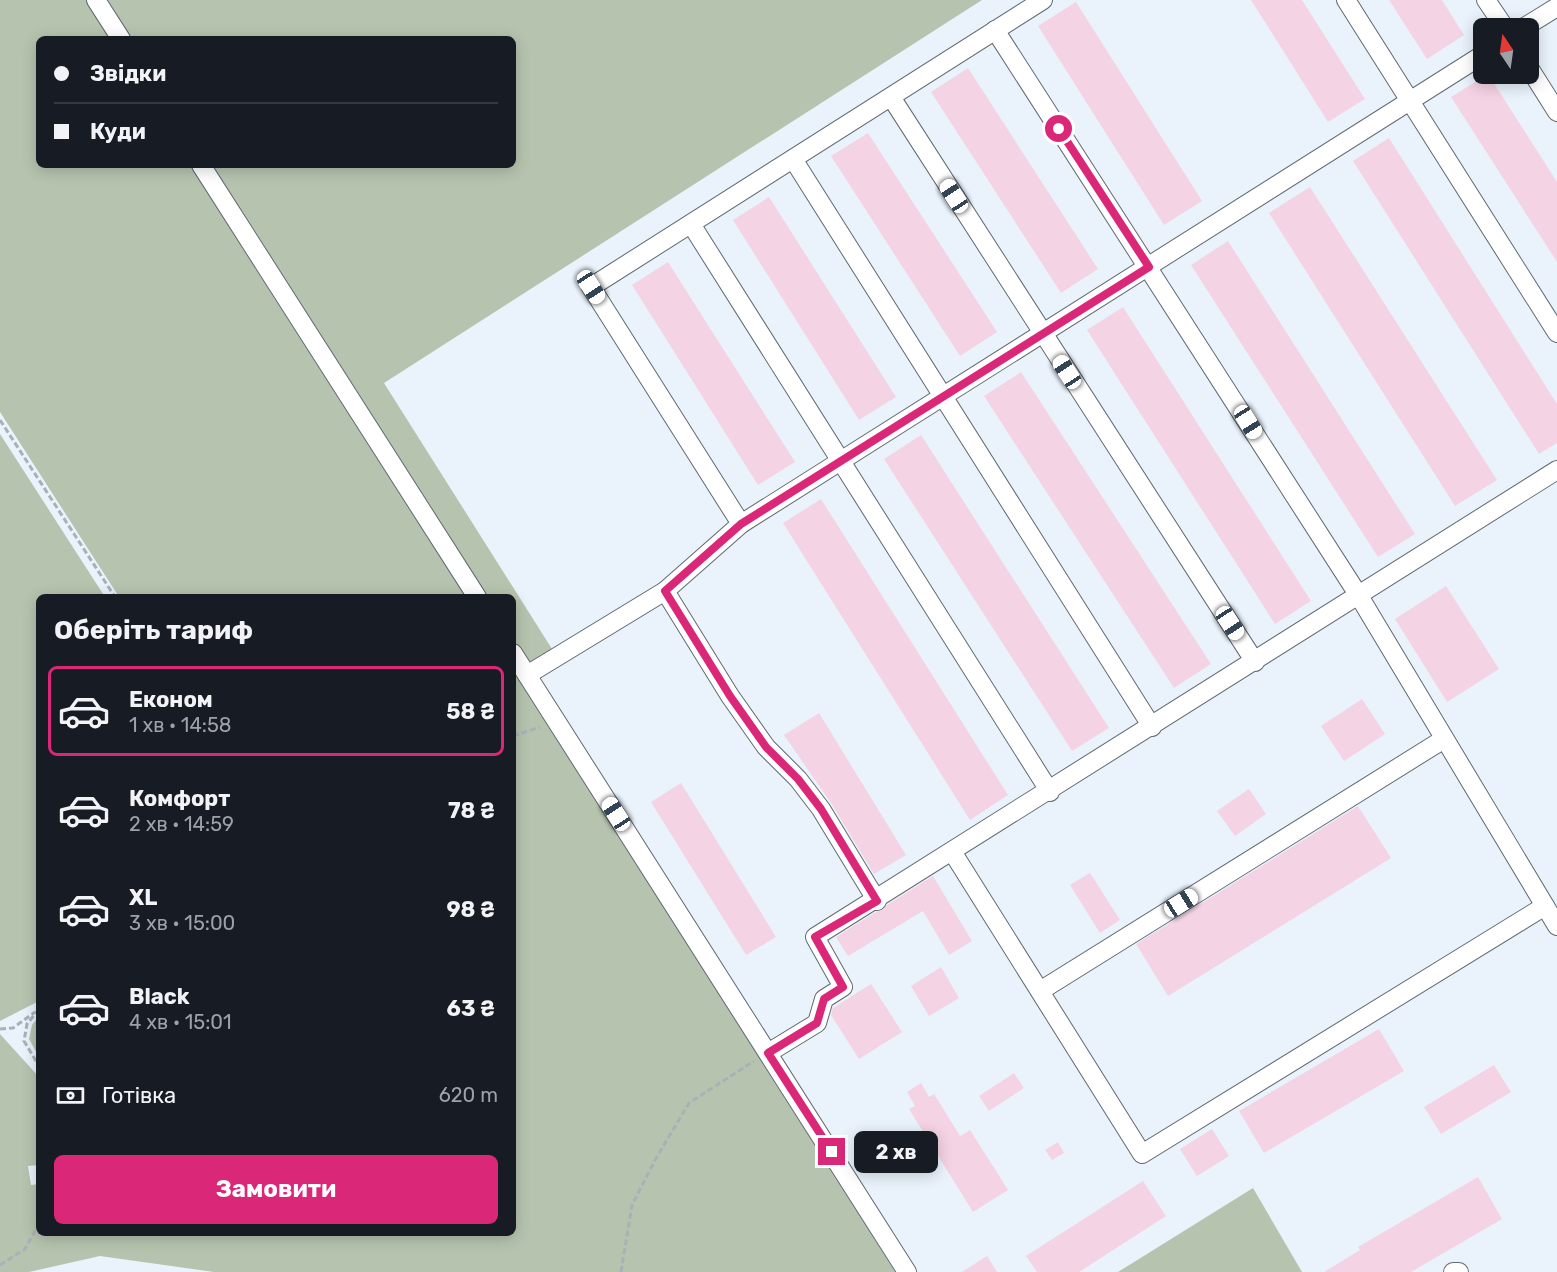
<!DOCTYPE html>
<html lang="uk">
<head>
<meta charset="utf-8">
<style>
	body { margin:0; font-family:Rubik,sans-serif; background:#20242c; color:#f1f3f6; height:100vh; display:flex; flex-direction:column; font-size:22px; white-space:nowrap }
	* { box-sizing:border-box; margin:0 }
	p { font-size:20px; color:#9ea1a6 }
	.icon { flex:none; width:33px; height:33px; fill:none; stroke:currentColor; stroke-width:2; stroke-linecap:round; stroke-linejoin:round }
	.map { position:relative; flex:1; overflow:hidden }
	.panel { position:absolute; left:36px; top:594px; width:480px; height:642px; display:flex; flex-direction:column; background:#171b24; border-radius:9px; box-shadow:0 3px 15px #0003 }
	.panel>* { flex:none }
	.banner { position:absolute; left:36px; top:36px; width:480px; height:132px; border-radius:9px; box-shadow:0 3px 15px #0003; display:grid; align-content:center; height:132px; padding:0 18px; background:#171b24 }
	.needle { width:39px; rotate:347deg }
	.controls { position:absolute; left:1473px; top:18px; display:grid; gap:12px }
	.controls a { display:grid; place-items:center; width:66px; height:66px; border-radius:9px; background:#171b24; box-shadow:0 3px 15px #0003; font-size:30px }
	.end { position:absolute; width:27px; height:27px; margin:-14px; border:8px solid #db2777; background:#fff; box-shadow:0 0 0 3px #fff }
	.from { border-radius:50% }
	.bubble { position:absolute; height:42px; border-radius:9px; background:#171b24; box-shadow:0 3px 15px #0003; font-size:20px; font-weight:700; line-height:42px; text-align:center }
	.car { position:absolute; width:18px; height:36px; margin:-18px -9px; border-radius:8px; box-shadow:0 0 4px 2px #0007; background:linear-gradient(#fff 24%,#345 0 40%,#fff 0 76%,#345 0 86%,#fff 0) }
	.banner b { display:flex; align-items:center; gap:21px; height:57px; font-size:22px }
	.banner b+b { border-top:2px solid #363941 }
	.banner i { width:15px; height:15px; background:#f1f3f6 }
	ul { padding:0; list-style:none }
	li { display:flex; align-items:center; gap:18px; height:90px; margin:0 12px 9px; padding:0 6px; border:3px solid transparent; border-radius:9px }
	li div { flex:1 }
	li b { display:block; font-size:22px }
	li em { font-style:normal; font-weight:700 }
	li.active { border-color:#db2777 }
	li>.icon { width:54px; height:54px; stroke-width:1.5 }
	h2 { padding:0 18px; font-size:27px; line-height:72px }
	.pay { display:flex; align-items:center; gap:15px; height:66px; padding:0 18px; font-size:22px }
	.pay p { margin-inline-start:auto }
	.primary-button { display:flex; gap:12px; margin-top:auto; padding:12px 18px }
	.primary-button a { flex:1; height:69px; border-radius:9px; background:#db2777; color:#fff; font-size:24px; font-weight:700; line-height:69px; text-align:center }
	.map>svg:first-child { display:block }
	.green { fill:#b6c4af }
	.building { fill:#f4d3e4 }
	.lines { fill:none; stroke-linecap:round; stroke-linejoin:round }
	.minor-casing { stroke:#616971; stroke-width:20 }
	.path { stroke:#a9b1b8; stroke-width:3; stroke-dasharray:6 3; stroke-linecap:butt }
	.minor { stroke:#fff; stroke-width:18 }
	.route { stroke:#db2777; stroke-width:8 }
</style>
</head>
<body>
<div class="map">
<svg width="1557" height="1272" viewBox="0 0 1557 1272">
	<rect width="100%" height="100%" fill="#eaf3fc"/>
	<!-- green -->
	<g class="green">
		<path d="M 0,0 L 91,0 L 116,39 L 39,39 L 39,165 L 196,165 L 471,597 L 119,597 L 0,412 Z"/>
		<path d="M 105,0 L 982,0 L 384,383 L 552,649 L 528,664 L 513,641 L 513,597 L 485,597 L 210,165 L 513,165 L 513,39 L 130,39 Z"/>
		<path d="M 0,434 L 105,597 L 39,597 L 39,1001 L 0,1021 Z"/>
		<path d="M 513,664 L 708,971 L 895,1272 L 214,1272 L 100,1256 L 29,1272 L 0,1272 L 0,1034 L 39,1077 L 39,1165 L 28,1166 L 31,1185 L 39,1184 L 39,1233 L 513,1233 Z"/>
		<path d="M 39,1016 L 39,1057 L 29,1039 L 32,1025 Z"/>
		<path d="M 1253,1188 L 1302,1272 L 1118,1272 Z"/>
	</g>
	<!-- building -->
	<g class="building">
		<path d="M 1251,0 L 1302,0 L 1365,99 L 1328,122 Z"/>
		<path d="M 1389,0 L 1442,0 L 1464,35 L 1427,59 Z"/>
		<path d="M 1076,2 L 1202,201 L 1164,225 L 1038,26 Z"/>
		<path d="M 968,68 L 1098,269 L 1061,293 L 931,92 Z"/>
		<path d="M 1488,74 L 1557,182 L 1557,262 L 1451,97 Z"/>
		<path d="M 868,133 L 997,332 L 960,356 L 831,156 Z"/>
		<path d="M 1389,138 L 1557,404 L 1557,443 L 1539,454 L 1353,161 Z"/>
		<path d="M 1310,187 L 1497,480 L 1455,506 L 1269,213 Z"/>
		<path d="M 769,197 L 896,397 L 859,420 L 733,220 Z"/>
		<path d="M 1228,241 L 1415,534 L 1378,557 L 1191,265 Z"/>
		<path d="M 668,262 L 795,462 L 758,485 L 632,285 Z"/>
		<path d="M 1123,307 L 1311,601 L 1275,624 L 1087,330 Z"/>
		<path d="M 1021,372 L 1211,664 L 1174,688 L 984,396 Z"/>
		<path d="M 921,435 L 1109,728 L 1072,751 L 884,459 Z"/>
		<path d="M 821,499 L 1008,795 L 970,820 L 783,523 Z"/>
		<path d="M 1446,586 L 1499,669 L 1447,702 L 1395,619 Z"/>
		<path d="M 1362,699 L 1385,734 L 1344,761 L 1321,726 Z"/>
		<path d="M 819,713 L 906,855 L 874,874 L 831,803 L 784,735 Z"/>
		<path d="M 681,783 L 776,937 L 746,955 L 651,802 Z"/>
		<path d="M 1249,789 L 1266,814 L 1235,836 L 1217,811 Z"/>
		<path d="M 1358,806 L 1391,858 L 1168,996 L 1136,944 Z"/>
		<path d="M 1090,873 L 1120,920 L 1100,933 L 1070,885 Z"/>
		<path d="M 933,876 L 972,941 L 949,955 L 923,911 L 848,956 L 836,937 L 876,912 L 883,910 L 887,905 Z"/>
		<path d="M 941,967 L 959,998 L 929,1016 L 911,986 Z"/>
		<path d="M 871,984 L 902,1032 L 859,1059 L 831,1015 L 833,1008 Z"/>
		<path d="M 1379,1029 L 1404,1071 L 1264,1153 L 1239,1111 Z"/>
		<path d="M 1494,1065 L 1511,1092 L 1441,1134 L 1424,1107 Z"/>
		<path d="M 1014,1073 L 1024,1088 L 989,1111 L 979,1096 Z"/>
		<path d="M 921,1083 L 929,1097 L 934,1094 L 960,1136 L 970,1130 L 1008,1190 L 973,1212 L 909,1109 L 915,1106 L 907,1092 Z"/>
		<path d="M 1212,1129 L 1229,1156 L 1197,1176 L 1180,1149 Z"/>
		<path d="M 1058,1142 L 1064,1153 L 1052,1160 L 1045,1150 Z"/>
		<path d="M 1478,1177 L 1502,1219 L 1411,1272 L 1324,1272 L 1360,1250 L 1358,1247 Z"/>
		<path d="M 1143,1181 L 1166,1216 L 1079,1272 L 1037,1272 L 1026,1256 Z"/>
		<path d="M 987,1256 L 997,1272 L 962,1272 Z"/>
	</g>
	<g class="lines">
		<!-- minor casing -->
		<g class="minor-casing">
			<g id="minor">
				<path d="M 96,0 L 121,39"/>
				<path d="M 1346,0 L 1557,333"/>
				<path d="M 1486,0 L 1505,28"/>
				<path d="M 1523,28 L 1557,7"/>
				<path d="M 995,30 L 1359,596 L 1557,926"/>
				<path d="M 1528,66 L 1557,112"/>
				<path d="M 891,97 L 1255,662"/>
				<path d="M 793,159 L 1152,727"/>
				<path d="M 201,165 L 477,597"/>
				<path d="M 691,224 L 1050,792"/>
				<path d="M 741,524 L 591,287 L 1043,0"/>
				<path d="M 513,653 L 907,1272"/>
				<path d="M 527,675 L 665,591"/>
				<path d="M 953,853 L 1142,1154 L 1545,906"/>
				<path d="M 877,901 L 821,809 L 798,779 L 766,747 L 730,696 L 665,591 L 741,524 L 1484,54"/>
				<path d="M 1040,991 L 1444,739"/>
				<path d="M 768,1053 L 817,1023 L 824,999 L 843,987 L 815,937 L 1557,470"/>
				<path d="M 1453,1272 L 1459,1272"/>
			</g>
		</g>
		<!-- path -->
		<g class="path">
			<path d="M 0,420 L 115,597"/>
			<path d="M 513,736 L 540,727"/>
			<path d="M 39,1009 L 27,1024 L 24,1041 L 39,1066"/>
			<path d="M 0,1029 L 13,1028 L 35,1012"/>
			<path d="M 0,1265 L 25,1249 L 39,1224"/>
			<path d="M 621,1272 L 632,1205 L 655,1160 L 689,1103 L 754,1061"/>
		</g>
		<!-- minor -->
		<use href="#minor" class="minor"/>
	</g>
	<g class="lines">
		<!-- route -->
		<path class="route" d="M 832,1152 L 768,1053 L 817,1023 L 824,999 L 843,987 L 815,937 L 877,901 L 821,809 L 798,779 L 766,747 L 730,696 L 665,591 L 741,524 L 1149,267 L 1059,129"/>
	</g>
</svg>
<div class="controls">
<a><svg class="needle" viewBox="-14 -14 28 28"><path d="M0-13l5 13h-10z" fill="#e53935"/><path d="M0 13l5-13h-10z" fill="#9ea1a6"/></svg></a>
</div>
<i class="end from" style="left:1059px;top:129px"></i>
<i class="end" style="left:832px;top:1152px"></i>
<div class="bubble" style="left:854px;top:1131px;width:84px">2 хв</div>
<i class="car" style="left:954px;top:196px;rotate:327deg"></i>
<i class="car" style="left:591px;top:287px;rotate:147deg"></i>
<i class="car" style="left:1067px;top:372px;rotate:327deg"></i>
<i class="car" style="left:1248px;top:422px;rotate:148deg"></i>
<i class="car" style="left:1230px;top:623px;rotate:147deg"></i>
<i class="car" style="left:616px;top:814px;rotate:327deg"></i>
<i class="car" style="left:1181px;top:903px;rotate:58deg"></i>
<div class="banner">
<b><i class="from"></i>Звідки</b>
<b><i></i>Куди</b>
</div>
<section class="panel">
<h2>Оберіть тариф</h2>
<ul>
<li class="active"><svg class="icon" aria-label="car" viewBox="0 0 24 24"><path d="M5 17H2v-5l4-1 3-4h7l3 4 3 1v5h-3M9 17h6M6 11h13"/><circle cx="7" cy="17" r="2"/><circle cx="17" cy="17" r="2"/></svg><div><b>Економ</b><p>1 хв · 14:58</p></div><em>58 ₴</em></li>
<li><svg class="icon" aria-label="car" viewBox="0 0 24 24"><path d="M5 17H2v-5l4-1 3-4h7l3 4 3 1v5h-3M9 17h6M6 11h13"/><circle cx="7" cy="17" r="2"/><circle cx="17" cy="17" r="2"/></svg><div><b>Комфорт</b><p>2 хв · 14:59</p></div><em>78 ₴</em></li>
<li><svg class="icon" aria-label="car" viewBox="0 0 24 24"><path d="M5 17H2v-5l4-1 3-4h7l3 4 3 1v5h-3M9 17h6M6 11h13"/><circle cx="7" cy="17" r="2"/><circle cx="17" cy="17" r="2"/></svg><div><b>XL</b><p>3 хв · 15:00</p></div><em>98 ₴</em></li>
<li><svg class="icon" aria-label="car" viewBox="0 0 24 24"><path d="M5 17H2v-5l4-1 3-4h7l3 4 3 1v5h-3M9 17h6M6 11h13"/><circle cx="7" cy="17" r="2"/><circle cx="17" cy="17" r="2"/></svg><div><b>Black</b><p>4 хв · 15:01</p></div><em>63 ₴</em></li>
</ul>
<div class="pay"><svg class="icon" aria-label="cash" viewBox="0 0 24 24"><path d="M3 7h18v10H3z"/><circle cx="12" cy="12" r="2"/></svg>Готівка<p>620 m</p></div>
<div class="primary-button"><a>Замовити</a></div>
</section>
</div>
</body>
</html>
